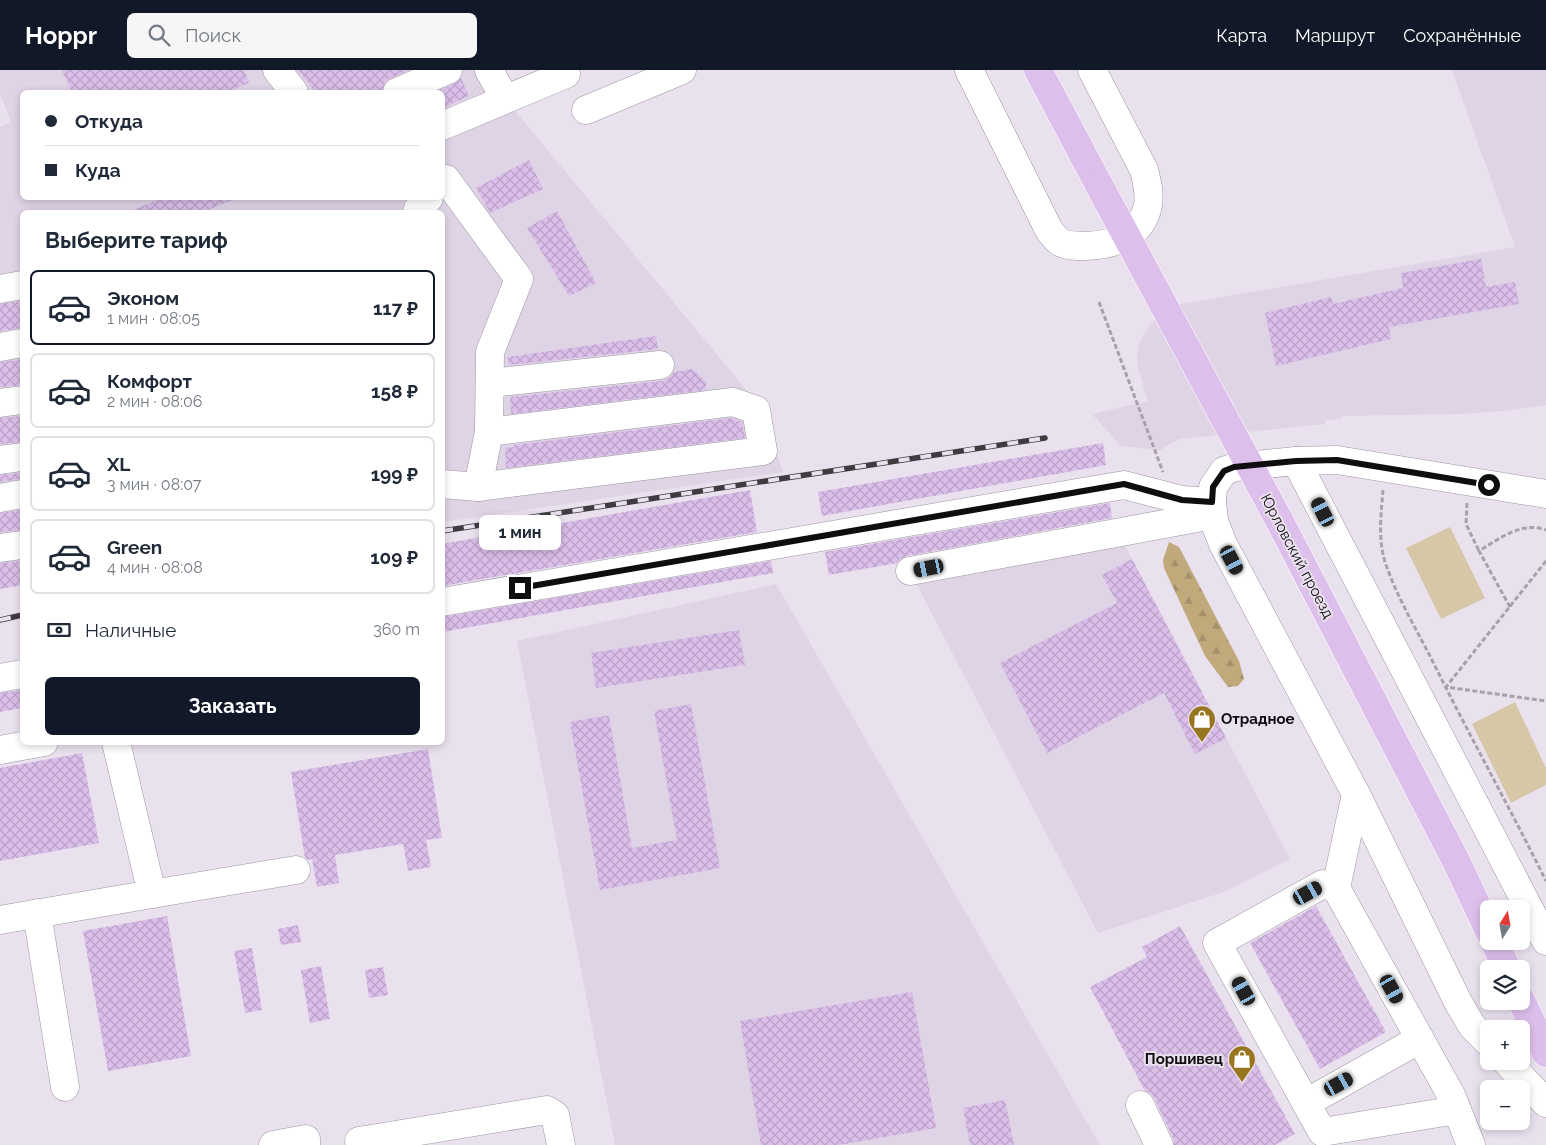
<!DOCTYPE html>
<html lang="ru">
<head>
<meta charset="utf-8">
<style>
	body { margin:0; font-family:Raleway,sans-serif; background:#f6f6f7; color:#1f2937; height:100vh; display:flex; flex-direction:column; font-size:19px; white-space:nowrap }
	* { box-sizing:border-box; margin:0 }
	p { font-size:16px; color:#747a83 }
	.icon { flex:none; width:28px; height:28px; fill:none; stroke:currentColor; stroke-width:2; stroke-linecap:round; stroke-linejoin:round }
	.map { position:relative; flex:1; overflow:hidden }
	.sheet { position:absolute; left:20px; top:140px; width:425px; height:535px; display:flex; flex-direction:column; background:#fff; border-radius:8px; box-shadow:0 2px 8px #0003 }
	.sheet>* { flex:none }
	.guide { position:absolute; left:20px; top:20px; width:425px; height:110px; border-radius:8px; box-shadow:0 2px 8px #0003; display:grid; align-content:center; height:110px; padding:0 25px; background:#fff }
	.needle { width:32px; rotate:11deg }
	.buttons { position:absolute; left:1480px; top:830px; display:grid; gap:10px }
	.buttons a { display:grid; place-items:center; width:50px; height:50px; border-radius:8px; background:#fff; box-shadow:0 2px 8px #0003; font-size:25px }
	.end { position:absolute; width:22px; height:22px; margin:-11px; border:6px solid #100d11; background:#fff; box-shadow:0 0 0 2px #fff }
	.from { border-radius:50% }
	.bubble { position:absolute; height:35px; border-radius:8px; background:#fff; box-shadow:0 2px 8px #0003; font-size:16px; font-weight:700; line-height:35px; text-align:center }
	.car { position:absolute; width:15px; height:30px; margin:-15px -8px; border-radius:6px; box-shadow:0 0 4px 1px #0007; background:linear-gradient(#222 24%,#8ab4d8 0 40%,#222 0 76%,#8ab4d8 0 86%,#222 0) }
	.guide b { display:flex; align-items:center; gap:18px; height:48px; font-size:19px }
	.guide b+b { border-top:1px solid #e0e1e3 }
	.guide i { width:12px; height:12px; background:#1f2937 }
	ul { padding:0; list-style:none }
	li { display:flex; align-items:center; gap:15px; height:75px; margin:0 10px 8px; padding:0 15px; border:2px solid #e0e1e3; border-radius:8px }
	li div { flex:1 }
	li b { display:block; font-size:19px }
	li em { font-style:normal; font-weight:700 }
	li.active { border-color:#111827 }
	li>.icon { width:45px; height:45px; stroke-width:1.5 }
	h2 { padding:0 25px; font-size:22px; line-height:60px }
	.pay { display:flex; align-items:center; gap:12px; height:55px; padding:0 25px; font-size:19px }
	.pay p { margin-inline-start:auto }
	.cta { display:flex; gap:10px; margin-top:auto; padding:10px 25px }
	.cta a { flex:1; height:58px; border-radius:8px; background:#111827; color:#fff; font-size:20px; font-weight:700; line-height:58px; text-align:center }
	header { display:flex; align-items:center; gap:30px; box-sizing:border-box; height:70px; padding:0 25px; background:#111827; color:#fff }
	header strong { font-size:24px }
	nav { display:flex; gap:28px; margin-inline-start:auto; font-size:18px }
	.search { width:350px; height:45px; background:#f6f6f7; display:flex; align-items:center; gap:12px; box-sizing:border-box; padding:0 18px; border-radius:8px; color:#747a83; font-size:19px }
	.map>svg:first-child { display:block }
	.built { fill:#dfd3e6; fill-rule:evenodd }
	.forest { fill:url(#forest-firs) }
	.garden { fill:#d7c7a7 }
	.building { fill:url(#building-cross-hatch) }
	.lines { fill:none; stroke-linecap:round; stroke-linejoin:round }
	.minor-casing { stroke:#9c95a1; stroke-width:29 }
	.major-casing { stroke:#fff; stroke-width:29 }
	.path { stroke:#a8a0ab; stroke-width:3; stroke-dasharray:5 2.5; stroke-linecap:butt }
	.minor { stroke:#fff; stroke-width:28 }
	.major { stroke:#ddbfec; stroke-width:28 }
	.rail-casing { stroke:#3f3b41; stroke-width:5.5 }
	.rail { stroke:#eae1ee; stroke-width:4; stroke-dasharray:11; stroke-linecap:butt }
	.major-bridge-casing { stroke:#fff; stroke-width:29; stroke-linecap:butt }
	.major-bridge { stroke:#ddbfec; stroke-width:28 }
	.route { stroke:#100d11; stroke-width:6 }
	.labels { text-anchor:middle; stroke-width:4; stroke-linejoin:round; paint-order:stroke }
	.street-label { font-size:15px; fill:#100d11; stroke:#eae1ee }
	.poi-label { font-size:15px; font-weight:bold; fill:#100d11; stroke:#eae1ee; text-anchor:start }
</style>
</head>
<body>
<header>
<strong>Hoppr</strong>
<div class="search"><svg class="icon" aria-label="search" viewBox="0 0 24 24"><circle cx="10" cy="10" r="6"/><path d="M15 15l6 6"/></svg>Поиск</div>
<nav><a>Карта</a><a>Маршрут</a><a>Сохранённые</a></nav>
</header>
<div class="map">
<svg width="1546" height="1075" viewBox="0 0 1546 1075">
	<defs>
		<pattern id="forest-firs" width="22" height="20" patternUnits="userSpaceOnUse" patternTransform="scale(1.25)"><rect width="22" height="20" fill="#c0aa7c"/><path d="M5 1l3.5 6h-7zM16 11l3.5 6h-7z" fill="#a4916a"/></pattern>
		<pattern id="building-cross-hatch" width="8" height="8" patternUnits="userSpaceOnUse" patternTransform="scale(1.25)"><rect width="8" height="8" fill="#dbbfea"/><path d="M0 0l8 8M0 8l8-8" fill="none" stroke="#bba3c8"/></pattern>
	</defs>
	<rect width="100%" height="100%" fill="#eae1ee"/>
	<!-- built -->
	<g class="built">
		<path d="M 0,0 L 486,0 L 511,36 L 758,334 L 783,402 L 443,452 L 442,142 L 22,142 L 22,515 L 0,519 L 0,57 L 11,52 L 0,23 ZM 22,22 L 442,22 L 442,128 L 22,128 Z"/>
		<path d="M 1452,0 L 1546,0 L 1546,335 L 1503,341 L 1461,344 L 1341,346 L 1341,349 L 1325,350 L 1325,354 L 1179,369 L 1160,380 L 1121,376 L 1092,344 L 1148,331 L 1138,299 L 1137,286 L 1139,273 L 1149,256 L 1169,236 L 1515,177 Z"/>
		<path d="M 1113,455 L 1132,489 L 1290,789 L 1224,822 L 1098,863 L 905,492 Z"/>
		<path d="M 776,514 L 1100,1075 L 615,1075 L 517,571 Z"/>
	</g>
	<!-- forest -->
	<path class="forest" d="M 1169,472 L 1179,477 L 1239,591 L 1244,609 L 1238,616 L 1228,617 L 1205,586 L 1164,498 L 1163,490 Z"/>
	<!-- garden -->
	<g class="garden">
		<path d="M 1450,457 L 1485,528 L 1441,549 L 1406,478 Z"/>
		<path d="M 1515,632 L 1546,698 L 1546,715 L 1511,733 L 1472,654 Z"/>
	</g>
	<!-- building -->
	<g class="building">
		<path d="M 62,0 L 244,0 L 249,13 L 226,22 L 72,22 Z"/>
		<path d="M 298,0 L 409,0 L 391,8 L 385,12 L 382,22 L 315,22 Z"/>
		<path d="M 461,8 L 469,26 L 442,38 L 442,22 L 435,22 L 454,14 Z"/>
		<path d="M 529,90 L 543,119 L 490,143 L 476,118 Z"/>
		<path d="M 162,128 L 237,128 L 203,142 L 128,142 Z"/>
		<path d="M 557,141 L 596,213 L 569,226 L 527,158 Z"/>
		<path d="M 1481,189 L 1486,217 L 1515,212 L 1519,234 L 1389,257 L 1391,269 L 1276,296 L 1265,243 L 1331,227 L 1333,234 L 1403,218 L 1401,203 Z"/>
		<path d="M 22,231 L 22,258 L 0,261 L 0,234 Z"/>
		<path d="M 656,266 L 658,279 L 509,295 L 508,287 Z"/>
		<path d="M 22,289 L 22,315 L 0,317 L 0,292 Z"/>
		<path d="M 693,299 L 706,312 L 706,320 L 511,344 L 510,327 L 662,311 L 669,308 L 674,302 Z"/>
		<path d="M 22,346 L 22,372 L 0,374 L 0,348 Z"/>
		<path d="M 731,348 L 742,352 L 745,368 L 506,398 L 505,378 L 514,377 L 514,375 Z"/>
		<path d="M 1103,373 L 1106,395 L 822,446 L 818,422 Z"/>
		<path d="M 22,403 L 22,409 L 0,412 L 0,405 Z"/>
		<path d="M 750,420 L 757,462 L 442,516 L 442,474 Z"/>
		<path d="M 1110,433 L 1112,448 L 907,486 L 900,489 L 897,493 L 829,505 L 825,482 Z"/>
		<path d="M 22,440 L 22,460 L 0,462 L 0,443 Z"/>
		<path d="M 1132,489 L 1226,668 L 1195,684 L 1164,623 L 1047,683 L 1000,593 L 1117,533 L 1102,505 Z"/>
		<path d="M 22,491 L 22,515 L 0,519 L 0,493 Z"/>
		<path d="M 771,491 L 773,503 L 442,562 L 442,547 Z"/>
		<path d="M 739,560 L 745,595 L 596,618 L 591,583 Z"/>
		<path d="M 22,620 L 22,638 L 0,642 L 0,623 Z"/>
		<path d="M 691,634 L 720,798 L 600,820 L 570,652 L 609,645 L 632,778 L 677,770 L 654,641 Z"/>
		<path d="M 428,679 L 442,768 L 426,770 L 431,797 L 408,801 L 403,774 L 335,785 L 339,813 L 317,817 L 312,789 L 308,790 L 305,788 L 291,702 Z"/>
		<path d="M 82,683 L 99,773 L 0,791 L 0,698 Z"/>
		<path d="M 1316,836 L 1386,962 L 1320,999 L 1250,873 Z"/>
		<path d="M 167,846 L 191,986 L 108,1001 L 83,861 Z"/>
		<path d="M 298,855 L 301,872 L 281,875 L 278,859 Z"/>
		<path d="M 1180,856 L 1295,1064 L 1275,1075 L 1174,1075 L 1173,1068 L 1154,1028 L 1149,1022 L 1145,1021 L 1090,917 L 1147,887 L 1142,877 Z"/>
		<path d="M 252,878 L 262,940 L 245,943 L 234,881 Z"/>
		<path d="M 321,896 L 330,949 L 310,953 L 301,900 Z"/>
		<path d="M 383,897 L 388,925 L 369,928 L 365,900 Z"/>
		<path d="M 912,922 L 936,1058 L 839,1075 L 761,1075 L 740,951 Z"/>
		<path d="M 1005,1030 L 1014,1075 L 970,1075 L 963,1038 Z"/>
	</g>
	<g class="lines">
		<!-- minor casing -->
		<g class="minor-casing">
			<g id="minor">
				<path d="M 277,0 L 294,22"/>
				<path d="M 489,0 L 505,29"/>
				<path d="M 969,0 L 1049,160 C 1052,164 1056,169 1060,172 C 1067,176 1078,176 1086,176 C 1114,175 1142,166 1148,135 C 1150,123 1147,112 1144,100 L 1092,0"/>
				<path d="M 397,22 L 448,0"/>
				<path d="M 586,40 L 682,0"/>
				<path d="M 442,56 L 566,4"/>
				<path d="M 417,142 L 418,139 L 429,128"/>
				<path d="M 0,219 L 22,215"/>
				<path d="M 0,277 L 22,273"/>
				<path d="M 490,313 L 660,295"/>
				<path d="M 0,333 L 22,330"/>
				<path d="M 0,390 L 22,387"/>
				<path d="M 1296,391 L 1546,871"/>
				<path d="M 442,414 L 478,417 L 489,362 L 490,282 L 519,209 L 446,109"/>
				<path d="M 478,417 L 763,381 L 756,340 L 733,332 L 489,362"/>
				<path d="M 0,428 L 22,424"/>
				<path d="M 0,478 L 22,475"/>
				<path d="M 910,501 L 1213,445"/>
				<path d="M 442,532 L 1124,415 L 1182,430 L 1212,432"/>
				<path d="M 0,608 L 22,604"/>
				<path d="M 0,680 L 44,672"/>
				<path d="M 1356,724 L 1336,818 L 1451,1025 L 1471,1075"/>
				<path d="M 1336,818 L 1323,814 L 1217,873 L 1306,1033 L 1420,969"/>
				<path d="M 152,824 L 296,800"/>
				<path d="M 37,843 L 65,1017"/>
				<path d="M 0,850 L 152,824 L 116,672"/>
				<path d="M 1489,973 L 1472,956 L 1458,932 L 1356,724 L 1223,474 L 1214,451 L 1212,432 L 1213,417 L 1224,401 L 1235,397 L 1296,391 L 1337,390 L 1546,424"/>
				<path d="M 1506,991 L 1546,1033"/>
				<path d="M 1306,1033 L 1322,1062 L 1457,1040"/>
				<path d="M 1140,1035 L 1159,1075"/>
				<path d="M 359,1071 L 547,1040 L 555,1045 L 561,1075"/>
				<path d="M 273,1075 L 306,1069 L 306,1075"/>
			</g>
		</g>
		<!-- major casing -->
		<g class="major-casing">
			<g id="major">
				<path d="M 1038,0 L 1099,115"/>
				<path d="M 1279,450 L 1456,791 L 1489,861"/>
				<path d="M 1494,871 L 1507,899"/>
				<path d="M 1521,930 L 1546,983"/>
			</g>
		</g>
		<!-- path -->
		<g class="path">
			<path d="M 1099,232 L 1163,402"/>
			<path d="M 1383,420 C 1381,444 1378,469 1385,492 C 1396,525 1415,557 1431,588 C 1468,663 1509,736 1546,811"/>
			<path d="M 1467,433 L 1466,454 L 1479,481"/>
			<path d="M 1546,491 L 1446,617 L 1546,631"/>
			<path d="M 1510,537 L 1479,481 C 1499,469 1521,451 1546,460"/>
		</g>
		<!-- minor -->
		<use href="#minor" class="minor"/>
		<!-- major -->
		<use href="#major" class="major"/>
		<!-- rail casing -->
		<g class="rail-casing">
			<g id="rail">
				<path d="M 442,461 L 1045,368"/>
				<path d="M 0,550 L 22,545"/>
			</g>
		</g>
		<!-- rail -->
		<use href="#rail" class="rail"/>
		<!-- major-bridge casing -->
		<g class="major-bridge-casing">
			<path id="major-bridge" d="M 1099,115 L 1279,450"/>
		</g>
		<!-- major-bridge -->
		<use href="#major-bridge" class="major-bridge"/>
	</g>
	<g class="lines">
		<!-- route -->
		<path class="route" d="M 520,518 L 1124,414 L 1182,430 L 1212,432 L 1213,417 L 1224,401 L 1234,397 L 1296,391 L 1337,390 L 1489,415"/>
	</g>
	<!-- icons -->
	<defs>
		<g id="shop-pin" transform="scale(1.4375)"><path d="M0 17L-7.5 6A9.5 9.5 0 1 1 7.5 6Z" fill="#98751f" stroke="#eae1ee"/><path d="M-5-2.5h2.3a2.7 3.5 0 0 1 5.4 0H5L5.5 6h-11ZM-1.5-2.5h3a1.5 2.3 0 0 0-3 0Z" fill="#fff"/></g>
	</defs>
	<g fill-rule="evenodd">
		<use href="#shop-pin" x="1202" y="649"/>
		<use href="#shop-pin" x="1242" y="989"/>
	</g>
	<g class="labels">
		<!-- street labels -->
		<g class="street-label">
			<text transform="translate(1297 486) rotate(62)" y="5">Юрловский проезд</text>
		</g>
		<!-- poi labels -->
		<g class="poi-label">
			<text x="1221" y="654">Отрадное</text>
			<text x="1223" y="994" text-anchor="end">Поршивец</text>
		</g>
	</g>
</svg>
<div class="buttons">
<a><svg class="needle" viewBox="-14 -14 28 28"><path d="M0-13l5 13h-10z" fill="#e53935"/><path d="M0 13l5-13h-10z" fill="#747a83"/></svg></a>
<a><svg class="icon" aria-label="layers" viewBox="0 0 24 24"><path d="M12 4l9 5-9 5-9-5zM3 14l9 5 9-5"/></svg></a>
<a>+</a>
<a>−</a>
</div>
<i class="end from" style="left:1489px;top:415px"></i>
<i class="end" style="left:520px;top:518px"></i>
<div class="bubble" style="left:479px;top:445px;width:82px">1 мин</div>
<i class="car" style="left:1323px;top:442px;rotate:333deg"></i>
<i class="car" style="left:1232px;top:490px;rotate:152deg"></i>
<i class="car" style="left:929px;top:498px;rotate:259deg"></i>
<i class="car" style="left:1308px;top:823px;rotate:61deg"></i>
<i class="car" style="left:1392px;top:919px;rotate:151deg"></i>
<i class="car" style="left:1244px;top:921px;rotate:331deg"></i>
<i class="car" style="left:1339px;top:1014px;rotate:61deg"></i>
<div class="guide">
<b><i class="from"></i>Откуда</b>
<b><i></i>Куда</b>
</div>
<section class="sheet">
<h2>Выберите тариф</h2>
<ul>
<li class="active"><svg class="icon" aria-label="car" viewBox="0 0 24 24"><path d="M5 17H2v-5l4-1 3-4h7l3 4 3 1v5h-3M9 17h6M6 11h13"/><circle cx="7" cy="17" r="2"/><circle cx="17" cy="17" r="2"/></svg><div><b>Эконом</b><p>1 мин · 08:05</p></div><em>117 ₽</em></li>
<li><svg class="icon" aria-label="car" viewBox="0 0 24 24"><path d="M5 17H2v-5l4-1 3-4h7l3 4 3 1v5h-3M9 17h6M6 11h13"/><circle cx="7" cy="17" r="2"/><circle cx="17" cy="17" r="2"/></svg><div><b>Комфорт</b><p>2 мин · 08:06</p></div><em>158 ₽</em></li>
<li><svg class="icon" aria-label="car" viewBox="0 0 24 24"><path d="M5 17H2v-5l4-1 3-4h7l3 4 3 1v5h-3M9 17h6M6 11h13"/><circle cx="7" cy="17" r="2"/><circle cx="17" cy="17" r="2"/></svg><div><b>XL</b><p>3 мин · 08:07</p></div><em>199 ₽</em></li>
<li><svg class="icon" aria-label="car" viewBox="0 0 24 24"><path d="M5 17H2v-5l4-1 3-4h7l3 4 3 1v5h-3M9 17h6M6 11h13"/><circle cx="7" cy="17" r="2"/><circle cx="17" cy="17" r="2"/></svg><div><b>Green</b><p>4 мин · 08:08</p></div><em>109 ₽</em></li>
</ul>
<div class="pay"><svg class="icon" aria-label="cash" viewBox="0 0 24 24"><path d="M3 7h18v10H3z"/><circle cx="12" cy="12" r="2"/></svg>Наличные<p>360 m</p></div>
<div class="cta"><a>Заказать</a></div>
</section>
</div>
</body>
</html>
